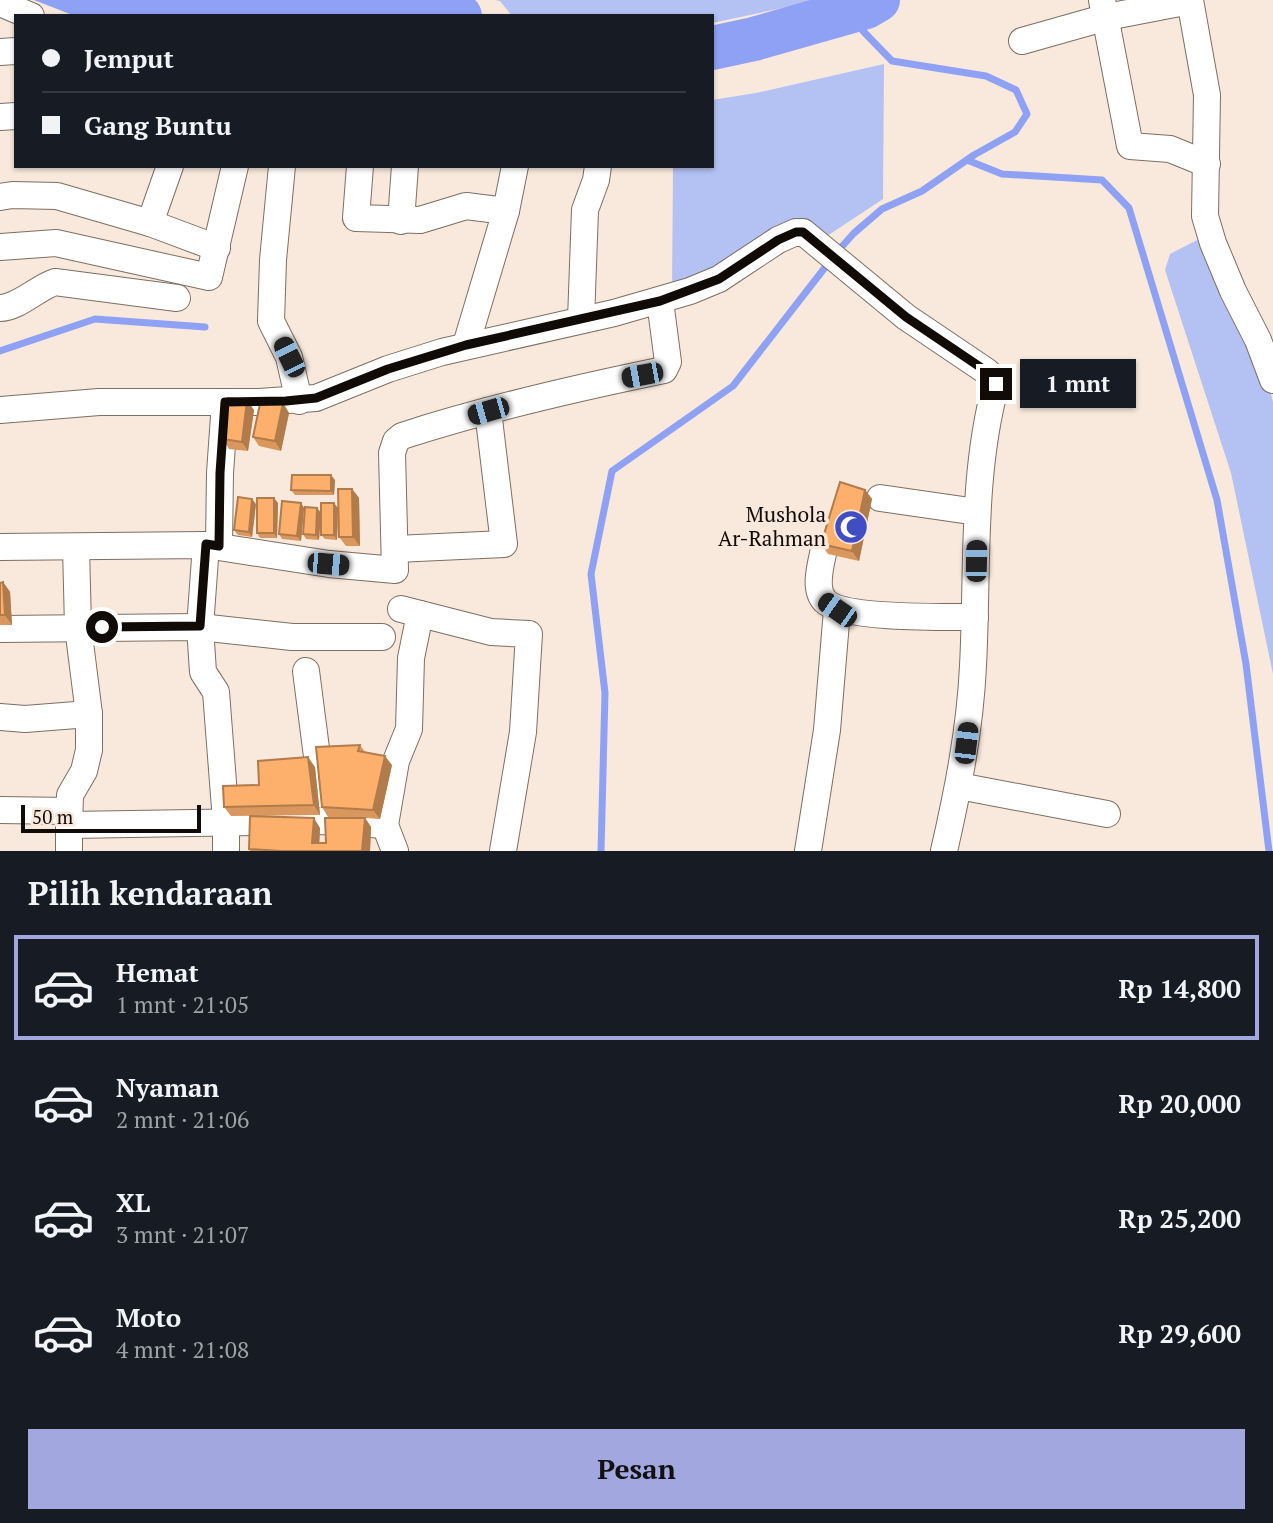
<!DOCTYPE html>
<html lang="id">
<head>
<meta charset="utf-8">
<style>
	body { margin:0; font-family:"PT Serif",serif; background:#242831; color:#f1f3f6; height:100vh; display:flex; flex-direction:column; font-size:26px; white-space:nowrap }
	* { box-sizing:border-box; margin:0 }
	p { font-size:23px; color:#9ea1a6 }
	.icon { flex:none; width:38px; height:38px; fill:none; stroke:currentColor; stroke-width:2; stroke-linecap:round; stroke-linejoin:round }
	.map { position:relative; height:851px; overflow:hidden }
	.drawer { display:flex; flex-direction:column; background:#171b24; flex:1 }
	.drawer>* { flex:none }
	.banner { position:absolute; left:14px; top:14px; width:700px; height:154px; border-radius:0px; box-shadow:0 2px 5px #0004; display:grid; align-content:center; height:154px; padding:0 28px; background:#171b24 }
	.scale { position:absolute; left:21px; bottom:18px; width:180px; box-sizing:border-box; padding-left:7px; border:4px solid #100b07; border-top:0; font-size:19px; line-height:24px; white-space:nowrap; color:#100b07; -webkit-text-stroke:5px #f8e9dc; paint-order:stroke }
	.end { position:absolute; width:32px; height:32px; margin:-16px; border:9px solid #100b07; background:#fff; box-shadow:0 0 0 4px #fff }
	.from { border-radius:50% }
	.bubble { position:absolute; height:49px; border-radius:0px; background:#171b24; box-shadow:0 2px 5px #0004; font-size:23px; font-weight:800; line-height:49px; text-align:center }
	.car { position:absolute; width:21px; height:42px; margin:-21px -10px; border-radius:9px; box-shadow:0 0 5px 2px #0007; background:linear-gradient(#222 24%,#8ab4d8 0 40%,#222 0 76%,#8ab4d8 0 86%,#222 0) }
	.banner b { display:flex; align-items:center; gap:24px; height:66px; font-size:26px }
	.banner b+b { border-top:2px solid #363941 }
	.banner i { width:18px; height:18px; background:#f1f3f6 }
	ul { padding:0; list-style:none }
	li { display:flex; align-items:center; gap:21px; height:105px; margin:0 14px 10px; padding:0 14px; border:4px solid transparent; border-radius:0px }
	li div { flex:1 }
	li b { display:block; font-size:26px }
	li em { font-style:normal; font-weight:800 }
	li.active { border-color:#a2a8df }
	li>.icon { width:63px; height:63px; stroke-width:1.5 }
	h2 { padding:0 28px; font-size:32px; line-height:84px }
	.action { display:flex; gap:14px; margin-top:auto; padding:14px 28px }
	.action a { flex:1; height:80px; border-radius:0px; background:#a2a8df; color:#111; font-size:28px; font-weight:800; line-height:80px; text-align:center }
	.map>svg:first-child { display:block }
	.green { fill:#b3c1f3 }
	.water { fill:#8ea1f5 }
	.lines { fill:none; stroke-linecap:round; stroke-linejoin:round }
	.stream { stroke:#8ea1f5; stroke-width:7 }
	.river { stroke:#8ea1f5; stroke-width:44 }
	.street-casing { stroke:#7c6f64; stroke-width:28 }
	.street { stroke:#fff; stroke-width:26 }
	.wall { fill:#da975d }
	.shaded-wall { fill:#b17b4c }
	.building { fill:#fdb06c; stroke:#b17b4c; stroke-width:2 }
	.route { stroke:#100b07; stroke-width:9 }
	.labels { text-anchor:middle; stroke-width:7; stroke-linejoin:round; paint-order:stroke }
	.poi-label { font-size:21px; fill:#100b07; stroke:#f8e9dc; text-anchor:end }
</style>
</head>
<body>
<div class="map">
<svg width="1273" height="851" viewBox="0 0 1273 851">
	<rect width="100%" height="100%" fill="#f8e9dc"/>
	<!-- green -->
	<g class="green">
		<path d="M 495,0 L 820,0 L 712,23 L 712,16 L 512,16 L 500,1 Z"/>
		<path d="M 884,64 L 883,199 L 821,240 L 803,226 L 672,292 L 673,166 L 712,166 L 712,100 L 756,93 Z"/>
		<path d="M 1201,238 L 1262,360 L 1273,402 L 1273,674 L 1231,473 L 1165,270 L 1170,254 Z"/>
	</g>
	<!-- water -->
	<path class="water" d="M 34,0 L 432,0 L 430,16 L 75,16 Z"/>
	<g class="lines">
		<!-- stream -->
		<g class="stream">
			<path d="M 967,160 L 1002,174 L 1102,180 L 1129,208 L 1217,500 L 1246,664 L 1269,851"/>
			<path d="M 837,252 L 854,233 L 882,209 L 922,191 L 974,155 L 1015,132 L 1027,114 L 1016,90 L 986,76 L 892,61 L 863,31 L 866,7"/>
			<path d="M 0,351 L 95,319 L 205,327"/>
			<path d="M 601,851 L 605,693 L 591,574 L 612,471 L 733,386 L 830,261"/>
		</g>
		<!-- river -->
		<g class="river">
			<path d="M 370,7 L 388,7 L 460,16"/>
			<path d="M 712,48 L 754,39 L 866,7 L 878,0"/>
		</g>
		<!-- street casing -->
		<g class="street-casing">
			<g id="street">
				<path d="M 1102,0 L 1130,146 L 1170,149 L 1207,164"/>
				<path d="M 1190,0 L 1207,95 L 1205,216 L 1213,243 L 1233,291 L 1258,340 L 1273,380"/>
				<path d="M 0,3 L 31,16"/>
				<path d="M 1022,41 L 1107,17 L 1190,1"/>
				<path d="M 0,52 L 16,51"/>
				<path d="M 0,117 L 16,116"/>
				<path d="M 282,166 L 273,260 L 271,321 L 289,357 L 299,401"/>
				<path d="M 360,166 L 356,218 L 420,220 L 466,206 L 506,211"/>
				<path d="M 0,197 L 12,195 L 57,196 L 150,223 L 217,248"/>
				<path d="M 401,221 L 405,166"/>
				<path d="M 150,223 L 170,166"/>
				<path d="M 0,247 L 56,243 L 209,277 L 235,166"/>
				<path d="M 0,308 C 18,308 37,288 55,282 L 177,298"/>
				<path d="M 581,320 L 585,210 L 596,180 L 598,166"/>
				<path d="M 466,345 L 506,211 L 515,166"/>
				<path d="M 0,410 L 99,402 L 259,402 L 316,398 L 388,369 L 442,352 L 614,313 L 690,291 L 719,279 L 778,240 L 796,232 L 803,232 L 906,317 L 986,371 L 994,378 L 996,384 C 971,476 978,572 973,666 C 970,729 958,790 944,851"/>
				<path d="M 880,498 L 977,512"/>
				<path d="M 206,545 L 200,627 L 203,672 L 216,692 L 226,821 L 226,851"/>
				<path d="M 219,546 L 220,473 L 225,402"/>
				<path d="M 0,547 L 206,545 L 329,564 L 395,570 L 392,453 L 396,441 L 402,436 C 488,408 576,388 664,370 L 668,362 L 660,301"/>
				<path d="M 76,547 L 78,627 L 89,714 L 89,750 L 84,771 L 70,795 L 69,825 L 325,821 L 385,825"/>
				<path d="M 396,549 L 504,544 L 488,411"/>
				<path d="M 824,549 C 821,564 813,589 825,601 C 842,619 947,617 975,617"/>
				<path d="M 401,609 L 491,632 L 529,634 L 523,732 L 503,851"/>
				<path d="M 0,629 L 200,627 L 292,637 L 382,637"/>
				<path d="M 306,671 L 322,795"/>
				<path d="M 0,717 L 25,719 L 89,714"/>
				<path d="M 959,786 L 1107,814"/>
				<path d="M 0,810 L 69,811"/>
				<path d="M 69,825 L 69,851"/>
				<path d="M 395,851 L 385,825 L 396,761 L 409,729 L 411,658 L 420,614"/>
				<path d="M 808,851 L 827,730 L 837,610"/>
			</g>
		</g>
		<!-- street -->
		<use href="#street" class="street"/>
	</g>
	<!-- wall -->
	<g class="wall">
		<path d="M 283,403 L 289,413 L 281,451 L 259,446 L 253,437 Z"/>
		<path d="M 254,410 L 248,451 L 229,449 L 223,439 Z"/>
		<path d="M 335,480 L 334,495 L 295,495 L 291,490 Z"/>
		<path d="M 352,489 L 359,498 L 360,546 L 346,546 L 339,537 Z"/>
		<path d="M 865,490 L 872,499 L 859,561 L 828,554 L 821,544 Z"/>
		<path d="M 278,503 L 277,538 L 260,538 L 257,533 Z"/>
		<path d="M 301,503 L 304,508 L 301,541 L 282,539 L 279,534 Z"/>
		<path d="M 256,504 L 252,537 L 238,535 L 234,530 Z"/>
		<path d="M 317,508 L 321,513 L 319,540 L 306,539 L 303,534 Z"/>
		<path d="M 338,508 L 337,540 L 325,539 L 321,535 Z"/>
		<path d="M 3,582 L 10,592 L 12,625 L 0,625 L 0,583 Z"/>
		<path d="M 360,745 L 365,752 L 392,765 L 380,819 L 365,818 L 371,827 L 370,851 L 250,851 L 249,849 L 320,828 L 319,843 L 326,843 L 355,818 L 328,817 L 322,807 Z"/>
		<path d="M 315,767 L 320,815 L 231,816 L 224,807 L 259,785 Z"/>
	</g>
	<!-- shaded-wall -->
	<g class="shaded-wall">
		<path d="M 247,400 L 254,410 L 248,451 L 242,442 Z"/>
		<path d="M 283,403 L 289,413 L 281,451 L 275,441 Z"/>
		<path d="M 331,475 L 335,480 L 334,495 L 331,491 Z"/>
		<path d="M 352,489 L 359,498 L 360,546 L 353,537 Z"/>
		<path d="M 865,490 L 872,499 L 859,561 L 852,551 Z"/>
		<path d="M 274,498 L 278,503 L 277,538 L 274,533 Z"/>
		<path d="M 252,499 L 256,504 L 252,537 L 249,532 Z"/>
		<path d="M 301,503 L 304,508 L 301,541 L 297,536 Z"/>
		<path d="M 334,503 L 338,508 L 337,540 L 334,535 Z"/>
		<path d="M 317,508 L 321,513 L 319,540 L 316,535 Z"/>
		<path d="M 3,582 L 10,592 L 12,625 L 5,615 Z"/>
		<path d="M 385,756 L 392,765 L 380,819 L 373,810 Z"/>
		<path d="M 308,757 L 315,767 L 320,815 L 314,805 Z"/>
		<path d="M 314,818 L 320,828 L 319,851 L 312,843 Z"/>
		<path d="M 365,818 L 371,827 L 370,851 L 362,851 Z"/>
	</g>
	<!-- building -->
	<g class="building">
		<path d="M 228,398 L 247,400 L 242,442 L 223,439 Z"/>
		<path d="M 261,399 L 283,403 L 275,441 L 253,437 Z"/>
		<path d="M 292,475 L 331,475 L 331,491 L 291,490 Z"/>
		<path d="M 840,482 L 865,490 L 852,551 L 821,544 Z"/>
		<path d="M 338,489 L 352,489 L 353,537 L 339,537 Z"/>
		<path d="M 238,497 L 252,499 L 249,532 L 234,530 Z"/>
		<rect x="257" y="498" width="17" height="35"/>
		<path d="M 282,501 L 301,503 L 297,536 L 279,534 Z"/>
		<rect x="321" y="503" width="13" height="32"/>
		<path d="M 305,507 L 317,508 L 316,535 L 303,534 Z"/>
		<path d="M 3,582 L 5,615 L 0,615 L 0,583 Z"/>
		<path d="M 360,745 L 358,751 L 385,756 L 373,810 L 322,807 L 316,747 Z"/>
		<path d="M 308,757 L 314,805 L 224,807 L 223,786 L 259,785 L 258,761 Z"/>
		<path d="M 250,816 L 314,818 L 312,843 L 326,843 L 325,818 L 365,818 L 362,851 L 281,851 L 249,849 Z"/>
	</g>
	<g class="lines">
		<!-- route -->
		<path class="route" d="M 102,627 L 200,626 L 206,544 L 219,546 L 220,473 L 225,402 L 286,401 L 316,398 L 388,369 L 466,345 L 660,301 L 719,279 L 778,240 L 796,232 L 803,232 L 906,317 L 986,371 L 994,378 L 996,384"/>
	</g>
	<!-- icons -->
	<defs>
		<g id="mosque-disc" transform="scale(1.75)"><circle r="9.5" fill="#414dc2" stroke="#f8e9dc"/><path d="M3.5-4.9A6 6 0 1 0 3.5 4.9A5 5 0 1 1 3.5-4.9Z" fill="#fff"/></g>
	</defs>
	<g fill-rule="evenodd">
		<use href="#mosque-disc" x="851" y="527"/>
	</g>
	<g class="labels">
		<!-- poi labels -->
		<g class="poi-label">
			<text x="826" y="522">Mushola<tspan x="826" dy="24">Ar-Rahman</tspan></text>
		</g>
	</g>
</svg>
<div class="scale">50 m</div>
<i class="end from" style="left:102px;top:627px"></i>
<i class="end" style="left:996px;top:384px"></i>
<div class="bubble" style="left:1020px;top:359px;width:116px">1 mnt</div>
<i class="car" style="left:289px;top:357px;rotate:334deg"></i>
<i class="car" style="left:642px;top:375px;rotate:259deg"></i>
<i class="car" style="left:488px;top:411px;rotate:254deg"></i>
<i class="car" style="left:976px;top:561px;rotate:1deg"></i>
<i class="car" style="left:328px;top:564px;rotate:95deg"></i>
<i class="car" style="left:837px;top:610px;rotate:305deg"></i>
<i class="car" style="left:966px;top:743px;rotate:7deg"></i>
<div class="banner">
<b><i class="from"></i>Jemput</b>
<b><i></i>Gang Buntu</b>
</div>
</div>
<section class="drawer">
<h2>Pilih kendaraan</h2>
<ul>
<li class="active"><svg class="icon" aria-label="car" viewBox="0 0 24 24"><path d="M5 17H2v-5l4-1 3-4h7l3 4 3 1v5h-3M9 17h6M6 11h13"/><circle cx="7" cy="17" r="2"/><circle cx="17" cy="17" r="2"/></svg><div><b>Hemat</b><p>1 mnt · 21:05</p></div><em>Rp 14,800</em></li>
<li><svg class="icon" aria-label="car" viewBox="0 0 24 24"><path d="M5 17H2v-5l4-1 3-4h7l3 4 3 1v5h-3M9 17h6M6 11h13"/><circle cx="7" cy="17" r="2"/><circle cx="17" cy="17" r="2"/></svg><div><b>Nyaman</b><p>2 mnt · 21:06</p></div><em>Rp 20,000</em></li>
<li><svg class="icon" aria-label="car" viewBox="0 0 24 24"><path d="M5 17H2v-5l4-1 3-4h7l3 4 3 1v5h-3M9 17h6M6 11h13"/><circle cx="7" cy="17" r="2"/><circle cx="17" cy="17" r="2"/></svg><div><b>XL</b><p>3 mnt · 21:07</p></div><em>Rp 25,200</em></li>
<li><svg class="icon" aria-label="car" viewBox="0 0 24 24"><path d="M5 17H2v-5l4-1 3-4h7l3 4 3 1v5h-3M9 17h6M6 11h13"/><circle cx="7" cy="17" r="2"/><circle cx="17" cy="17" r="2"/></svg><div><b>Moto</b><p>4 mnt · 21:08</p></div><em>Rp 29,600</em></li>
</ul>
<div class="action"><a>Pesan</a></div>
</section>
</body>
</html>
